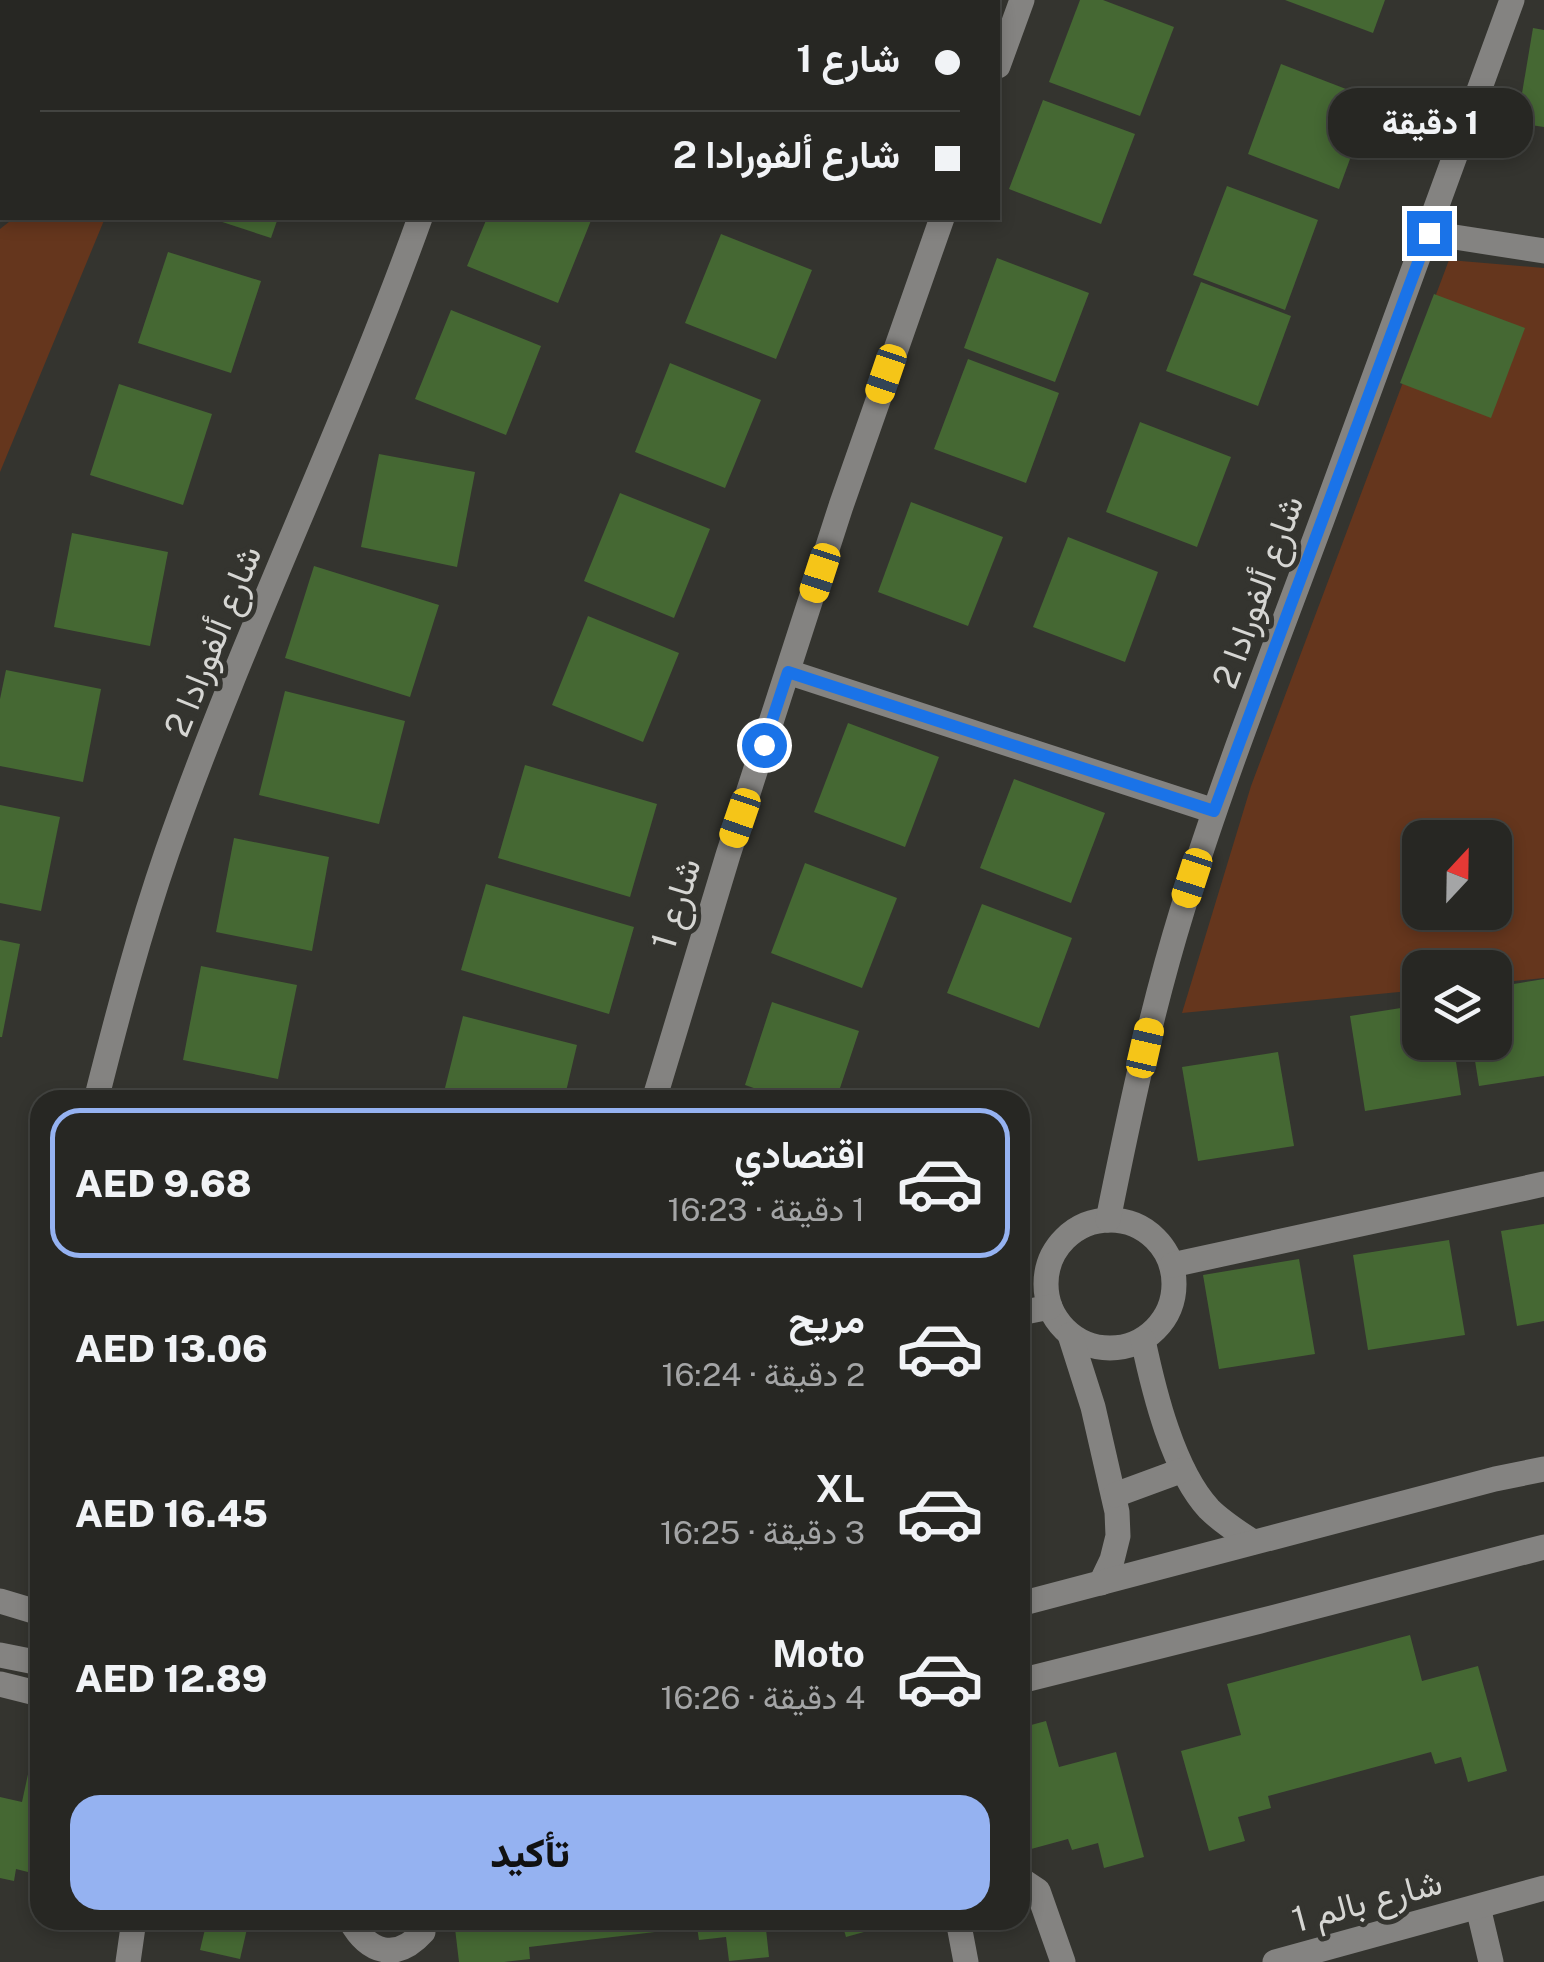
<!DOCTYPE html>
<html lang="ar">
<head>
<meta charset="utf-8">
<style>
	body { margin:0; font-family:"Public Sans",Vazirmatn,sans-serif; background:#2f2f2b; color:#f1f3f6; direction:rtl; height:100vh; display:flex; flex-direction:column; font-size:38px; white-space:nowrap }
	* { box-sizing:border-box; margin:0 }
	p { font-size:32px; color:#a4a5a6 }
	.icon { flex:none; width:55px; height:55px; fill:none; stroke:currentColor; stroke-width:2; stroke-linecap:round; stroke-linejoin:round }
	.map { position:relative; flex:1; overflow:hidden; direction:ltr }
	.panel { position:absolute; left:30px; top:1090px; width:1000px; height:840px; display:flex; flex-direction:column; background:#272723; border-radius:30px; box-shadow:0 5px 15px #0003,0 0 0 2px #434441; direction:rtl }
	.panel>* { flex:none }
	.guide { position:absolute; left:0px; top:0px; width:1000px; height:220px; box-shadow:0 5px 15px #0003,0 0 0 2px #434441; direction:rtl; display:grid; align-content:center; height:220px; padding:0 40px; background:#272723 }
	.needle { width:65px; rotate:22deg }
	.tools { position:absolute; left:1402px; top:820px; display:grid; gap:20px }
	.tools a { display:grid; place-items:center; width:110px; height:110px; border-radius:20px; background:#272723; box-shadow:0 5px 15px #0003,0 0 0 2px #434441; font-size:50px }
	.end { position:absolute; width:45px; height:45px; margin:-22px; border:12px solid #1a73e8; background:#fff; box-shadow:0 0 0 5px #fff }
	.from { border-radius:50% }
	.bubble { position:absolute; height:70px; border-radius:30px; background:#272723; box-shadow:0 5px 15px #0003,0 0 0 2px #434441; font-size:32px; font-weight:800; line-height:70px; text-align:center; direction:rtl }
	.car { position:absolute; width:30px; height:60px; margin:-30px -15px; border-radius:12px; box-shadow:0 0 8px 2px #0007; background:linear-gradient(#f5c518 24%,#345 0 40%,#f5c518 0 76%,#345 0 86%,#f5c518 0) }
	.guide b { display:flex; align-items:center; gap:35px; height:95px; font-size:38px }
	.guide b+b { border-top:2px solid #434441 }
	.guide i { width:25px; height:25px; background:#f1f3f6 }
	ul { padding:18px 0 0; list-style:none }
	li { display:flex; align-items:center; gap:30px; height:150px; margin:0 20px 15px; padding:0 20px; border:5px solid transparent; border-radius:30px }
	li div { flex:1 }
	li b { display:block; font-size:38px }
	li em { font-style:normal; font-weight:800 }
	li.active { border-color:#95b2f1 }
	li>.icon { width:90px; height:90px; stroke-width:1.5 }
	.button { display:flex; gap:20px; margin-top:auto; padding:20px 40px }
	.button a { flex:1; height:115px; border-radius:30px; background:#95b2f1; color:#111; font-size:40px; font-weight:800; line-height:115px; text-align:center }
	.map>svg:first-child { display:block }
	.green { fill:#65361d; fill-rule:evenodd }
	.building { fill:#456833 }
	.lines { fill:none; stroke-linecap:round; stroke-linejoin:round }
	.minor { stroke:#848381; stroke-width:25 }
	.route { stroke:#1a73e8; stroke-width:12 }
	.labels { text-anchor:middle; stroke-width:10; stroke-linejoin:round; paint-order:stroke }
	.street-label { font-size:35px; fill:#d6d6d3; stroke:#34342f }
</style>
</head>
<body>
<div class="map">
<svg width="1544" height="1962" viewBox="0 0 1544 1962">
	<rect width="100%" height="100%" fill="#34342f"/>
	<!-- green -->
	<g class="green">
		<path d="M 14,218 L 105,218 L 0,472 L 0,229 Z"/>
		<path d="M 1449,260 L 1544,268 L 1544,978 L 1495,983 L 1495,968 L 1420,968 L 1420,990 L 1182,1013 L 1251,786 ZM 1420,838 L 1495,838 L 1495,912 L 1420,912 Z"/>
	</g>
	<!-- building -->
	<g class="building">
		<path d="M 1080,0 L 1103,0 L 1174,27 L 1140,116 L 1049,82 Z"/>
		<path d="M 1285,0 L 1385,0 L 1373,33 Z"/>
		<path d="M 1533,28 L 1544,30 L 1544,127 L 1517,123 Z"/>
		<path d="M 1281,64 L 1372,99 L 1339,189 L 1248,154 Z"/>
		<path d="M 1043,100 L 1135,134 L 1101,224 L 1009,189 Z"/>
		<path d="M 1227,186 L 1318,220 L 1285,310 L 1193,275 Z"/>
		<path d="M 210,218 L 278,218 L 271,238 Z"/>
		<path d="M 487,218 L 592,218 L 558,303 L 467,266 Z"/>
		<path d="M 721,234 L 812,270 L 776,359 L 685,323 Z"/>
		<path d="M 168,252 L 261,281 L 231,373 L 138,343 Z"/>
		<path d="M 997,258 L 1089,293 L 1055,382 L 964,348 Z"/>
		<path d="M 1201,282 L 1291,316 L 1258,406 L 1166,371 Z"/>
		<path d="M 1434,294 L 1525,328 L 1491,418 L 1400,383 Z"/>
		<path d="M 451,310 L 541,346 L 506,435 L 415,399 Z"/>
		<path d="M 968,359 L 1059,393 L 1026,483 L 934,449 Z"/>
		<path d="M 670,363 L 761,400 L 725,488 L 635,452 Z"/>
		<path d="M 119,384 L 212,414 L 183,505 L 90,475 Z"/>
		<path d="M 1140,422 L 1231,457 L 1197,547 L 1106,512 Z"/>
		<path d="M 379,454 L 475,472 L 457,567 L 361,547 Z"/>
		<path d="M 620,493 L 710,529 L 674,618 L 584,581 Z"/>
		<path d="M 911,502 L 1003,537 L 968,626 L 878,592 Z"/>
		<path d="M 72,533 L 168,552 L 150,646 L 54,627 Z"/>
		<path d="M 1068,537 L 1158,572 L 1125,662 L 1033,627 Z"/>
		<path d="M 314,566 L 439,605 L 410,697 L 285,658 Z"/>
		<path d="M 588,616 L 679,653 L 643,742 L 552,705 Z"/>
		<path d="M 6,670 L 101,689 L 83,782 L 0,766 L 0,699 Z"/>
		<path d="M 285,691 L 405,721 L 379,824 L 259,795 Z"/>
		<path d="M 848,723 L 939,757 L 905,847 L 814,812 Z"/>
		<path d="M 525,765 L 657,804 L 630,897 L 498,858 Z"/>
		<path d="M 1014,779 L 1105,813 L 1071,903 L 980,868 Z"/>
		<path d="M 0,805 L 60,817 L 41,911 L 0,903 Z"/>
		<path d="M 234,838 L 329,857 L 312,951 L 216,932 Z"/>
		<path d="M 805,863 L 897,898 L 862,988 L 771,953 Z"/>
		<path d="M 486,884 L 634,927 L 609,1014 L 461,970 Z"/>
		<path d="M 982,904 L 1072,938 L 1039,1028 L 947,993 Z"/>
		<path d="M 0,940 L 20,944 L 2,1037 L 0,1037 Z"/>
		<path d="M 201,966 L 297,985 L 278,1079 L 183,1060 Z"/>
		<path d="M 1544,979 L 1544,1076 L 1479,1086 L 1472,1042 L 1495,1042 L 1495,987 Z"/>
		<path d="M 772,1002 L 859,1031 L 836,1100 L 789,1100 L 745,1085 Z"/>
		<path d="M 1420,1005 L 1420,1042 L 1453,1042 L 1461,1095 L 1365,1111 L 1350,1016 Z"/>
		<path d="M 463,1016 L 577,1045 L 564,1100 L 442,1100 Z"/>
		<path d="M 1278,1052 L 1294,1146 L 1198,1161 L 1182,1067 Z"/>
		<path d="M 1544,1224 L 1544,1321 L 1517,1326 L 1501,1231 Z"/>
		<path d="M 1449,1240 L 1465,1335 L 1368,1350 L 1353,1255 Z"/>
		<path d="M 1299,1259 L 1315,1354 L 1219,1369 L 1203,1275 Z"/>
		<path d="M 1410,1635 L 1422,1681 L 1478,1666 L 1507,1771 L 1468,1782 L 1461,1757 L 1435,1764 L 1431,1752 L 1268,1796 L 1271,1808 L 1238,1817 L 1245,1841 L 1209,1851 L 1181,1751 L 1241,1735 L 1227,1684 Z"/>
		<path d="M 1046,1721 L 1059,1767 L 1116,1752 L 1144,1857 L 1104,1868 L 1098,1843 L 1072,1850 L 1068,1839 L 1020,1852 L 1020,1728 Z"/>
		<path d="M 33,1751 L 40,1752 L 40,1875 L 16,1869 L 14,1881 L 0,1878 L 0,1797 L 22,1802 Z"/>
		<path d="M 191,1920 L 249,1920 L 240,1959 L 200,1950 L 206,1925 Z"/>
		<path d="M 454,1920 L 765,1920 L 769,1957 L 729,1961 L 726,1937 L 699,1940 L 697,1927 L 529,1947 L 530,1959 L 504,1962 L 459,1962 Z"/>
		<path d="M 841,1920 L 880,1920 L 882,1927 L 846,1937 Z"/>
	</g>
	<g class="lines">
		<!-- minor -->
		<g class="minor">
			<path d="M 454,2 L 454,0"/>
			<path d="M 998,66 L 1022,0"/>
			<path d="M 1429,233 L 1544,251"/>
			<path d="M 788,672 L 1214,811"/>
			<path d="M 96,1100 C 117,1017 139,933 167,852 C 242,637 343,432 420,218"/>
			<path d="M 654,1100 L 728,855 L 841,506 L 942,218"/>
			<circle cx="1110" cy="1284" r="64"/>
			<path d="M 1108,1220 C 1129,1116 1151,1012 1182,911 C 1225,771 1280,635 1330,498 C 1392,332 1453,166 1512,0"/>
			<path d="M 1172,1265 L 1544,1184"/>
			<path d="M 1020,1313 L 1050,1307"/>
			<path d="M 1070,1335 L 1093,1407 L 1117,1512 L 1118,1536 L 1112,1560 L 1101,1583"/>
			<path d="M 1143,1340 C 1154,1392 1173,1470 1209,1509 C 1222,1522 1238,1532 1253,1542"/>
			<path d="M 1115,1495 L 1183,1470"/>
			<path d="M 0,1601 L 40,1613"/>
			<path d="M 1020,1604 L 1495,1479 L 1544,1469"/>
			<path d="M 0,1655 L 40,1663"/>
			<path d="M 1020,1681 L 1260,1621 L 1544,1547"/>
			<path d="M 0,1684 L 40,1694"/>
			<path d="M 1020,1879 L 1038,1891 L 1063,1962"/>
			<path d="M 1478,1907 L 1491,1962"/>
			<path d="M 350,1920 C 368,1953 396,1962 423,1932"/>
			<path d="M 958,1920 L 966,1962"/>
			<path d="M 128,1962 L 134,1920"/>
			<path d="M 1275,1962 L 1544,1888"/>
		</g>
	</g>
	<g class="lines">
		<!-- route -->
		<path class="route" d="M 764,745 L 788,672 L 1214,811 L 1429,233"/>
	</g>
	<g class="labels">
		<!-- street labels -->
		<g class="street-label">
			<text transform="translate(1258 592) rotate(-70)" y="12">شارع ألفورادا 2</text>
			<text transform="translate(213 641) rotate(-68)" y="12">شارع ألفورادا 2</text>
			<text transform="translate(676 904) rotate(-73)" y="12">شارع 1</text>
			<text transform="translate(1367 1901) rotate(-15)" y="12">شارع بالم 1</text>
		</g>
	</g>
</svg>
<div class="tools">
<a><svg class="needle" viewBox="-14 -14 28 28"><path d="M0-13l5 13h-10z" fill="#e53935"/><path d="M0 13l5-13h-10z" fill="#a4a5a6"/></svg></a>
<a><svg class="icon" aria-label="layers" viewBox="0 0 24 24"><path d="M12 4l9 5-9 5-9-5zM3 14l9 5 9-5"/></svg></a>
</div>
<i class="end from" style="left:764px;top:745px"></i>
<i class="end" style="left:1429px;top:233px"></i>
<div class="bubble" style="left:1328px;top:88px;width:205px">1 دقيقة</div>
<i class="car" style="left:886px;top:374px;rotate:199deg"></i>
<i class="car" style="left:820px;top:573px;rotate:198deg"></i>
<i class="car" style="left:740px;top:818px;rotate:199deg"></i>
<i class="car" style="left:1192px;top:878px;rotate:198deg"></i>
<i class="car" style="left:1145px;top:1048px;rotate:13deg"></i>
<div class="guide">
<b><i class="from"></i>شارع 1</b>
<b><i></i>شارع ألفورادا 2</b>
</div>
<section class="panel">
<ul>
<li class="active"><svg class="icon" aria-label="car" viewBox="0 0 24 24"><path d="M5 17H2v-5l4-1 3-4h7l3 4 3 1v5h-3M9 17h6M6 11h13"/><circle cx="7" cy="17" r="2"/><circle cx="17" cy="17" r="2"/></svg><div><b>اقتصادي</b><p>1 دقيقة · 16:23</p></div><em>AED 9.68</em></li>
<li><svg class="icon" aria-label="car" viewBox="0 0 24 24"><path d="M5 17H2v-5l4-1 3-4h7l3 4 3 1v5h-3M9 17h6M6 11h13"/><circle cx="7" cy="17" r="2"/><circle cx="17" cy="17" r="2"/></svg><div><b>مريح</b><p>2 دقيقة · 16:24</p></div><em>AED 13.06</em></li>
<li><svg class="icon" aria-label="car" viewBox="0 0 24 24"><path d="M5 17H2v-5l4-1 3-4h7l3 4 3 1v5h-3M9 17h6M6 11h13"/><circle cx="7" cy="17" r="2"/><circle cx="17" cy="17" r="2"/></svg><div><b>XL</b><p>3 دقيقة · 16:25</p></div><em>AED 16.45</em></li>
<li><svg class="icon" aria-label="car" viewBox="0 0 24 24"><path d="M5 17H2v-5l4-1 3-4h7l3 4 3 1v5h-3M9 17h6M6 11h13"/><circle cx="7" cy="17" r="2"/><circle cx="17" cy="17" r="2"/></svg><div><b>Moto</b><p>4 دقيقة · 16:26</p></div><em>AED 12.89</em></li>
</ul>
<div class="button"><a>تأكيد</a></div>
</section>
</div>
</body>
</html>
